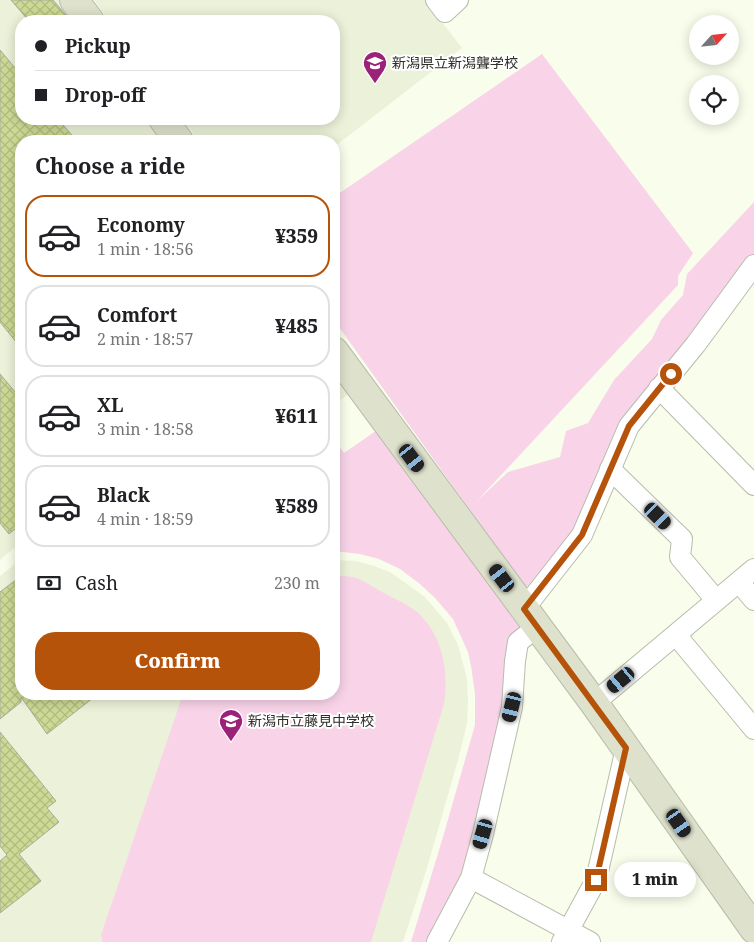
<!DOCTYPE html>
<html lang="en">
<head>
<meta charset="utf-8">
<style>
	body { margin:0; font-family:"Noto Serif","Noto Sans JP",serif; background:#f6f6f6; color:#202124; height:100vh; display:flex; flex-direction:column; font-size:19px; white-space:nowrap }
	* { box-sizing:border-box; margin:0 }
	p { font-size:16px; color:#757577 }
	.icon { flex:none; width:28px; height:28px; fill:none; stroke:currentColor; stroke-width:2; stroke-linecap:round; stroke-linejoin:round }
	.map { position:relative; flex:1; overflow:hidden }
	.details { position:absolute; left:15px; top:135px; width:325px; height:565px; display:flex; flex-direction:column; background:#fff; border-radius:20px; box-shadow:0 2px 12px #0003 }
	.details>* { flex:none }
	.guide { position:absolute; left:15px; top:15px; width:325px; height:110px; border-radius:20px; box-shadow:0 2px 12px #0003; display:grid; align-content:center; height:110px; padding:0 20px; background:#fff }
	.needle { width:32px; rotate:63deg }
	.controls { position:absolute; left:689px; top:15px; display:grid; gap:10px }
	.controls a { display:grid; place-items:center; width:50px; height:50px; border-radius:50%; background:#fff; box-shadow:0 2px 12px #0003; font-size:25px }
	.end { position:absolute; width:22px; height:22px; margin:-11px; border:6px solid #b45309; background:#fff; box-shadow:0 0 0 2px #fff }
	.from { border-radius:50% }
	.bubble { position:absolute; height:35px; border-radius:18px; background:#fff; box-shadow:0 2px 12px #0003; font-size:16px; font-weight:800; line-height:35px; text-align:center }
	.car { position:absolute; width:15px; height:30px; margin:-15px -8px; border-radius:6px; box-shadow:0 0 4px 1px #0007; background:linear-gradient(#222 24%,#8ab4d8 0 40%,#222 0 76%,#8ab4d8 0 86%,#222 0) }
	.guide b { display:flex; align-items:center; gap:18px; height:48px; font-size:19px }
	.guide b+b { border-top:1px solid #e0e0e0 }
	.guide i { width:12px; height:12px; background:#202124 }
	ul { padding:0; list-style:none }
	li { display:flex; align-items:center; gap:15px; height:82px; margin:0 10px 8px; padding:0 10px; border:2px solid #e0e0e0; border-radius:20px }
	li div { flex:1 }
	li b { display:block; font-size:19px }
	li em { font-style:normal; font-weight:800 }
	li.current { border-color:#b45309 }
	li>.icon { width:45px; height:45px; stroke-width:1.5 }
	h2 { padding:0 20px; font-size:22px; line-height:60px }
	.pay { display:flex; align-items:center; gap:12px; height:55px; padding:0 20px; font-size:19px }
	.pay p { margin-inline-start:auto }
	.primary-button { display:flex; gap:10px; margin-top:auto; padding:10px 20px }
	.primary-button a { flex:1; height:58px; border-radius:20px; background:#b45309; color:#fff; font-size:20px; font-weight:800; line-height:58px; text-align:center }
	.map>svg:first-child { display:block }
	.built { fill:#ecf2d9 }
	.green { fill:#f9d4e9 }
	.building { fill:url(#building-cross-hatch); stroke:#a7ab9b }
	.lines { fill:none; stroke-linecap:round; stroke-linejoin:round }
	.street-casing { stroke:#b8bcab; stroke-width:22 }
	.secondary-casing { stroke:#b8bcab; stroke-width:30 }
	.street { stroke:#fff; stroke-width:20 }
	.secondary { stroke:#dee2cc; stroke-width:28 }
	.route { stroke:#b45309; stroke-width:6 }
	.labels { text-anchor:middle; stroke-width:4; stroke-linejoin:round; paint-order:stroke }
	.poi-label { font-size:14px; fill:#2e2f29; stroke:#fff; text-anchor:start }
</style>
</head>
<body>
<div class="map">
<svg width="754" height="942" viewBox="0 0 754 942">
	<defs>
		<pattern id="building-cross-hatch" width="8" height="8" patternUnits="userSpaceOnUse" patternTransform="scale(1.25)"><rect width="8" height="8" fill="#ccda95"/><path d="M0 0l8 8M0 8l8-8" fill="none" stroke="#b0bb80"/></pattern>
	</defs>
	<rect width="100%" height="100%" fill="#f9fdeb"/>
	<!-- built -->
	<g class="built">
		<path d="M 0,0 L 61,0 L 77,21 L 21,21 L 21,119 L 149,119 L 166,141 L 21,141 L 21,542 L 0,560 Z"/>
		<path d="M 94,0 L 425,0 L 462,48 L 334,147 L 334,141 L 199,141 L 182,119 L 334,119 L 334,21 L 109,21 Z"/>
		<path d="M 334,368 L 351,392 L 334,405 Z"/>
		<path d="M 21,559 L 21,694 L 334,694 L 334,560 L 356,561 L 374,566 L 390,572 L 425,597 L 447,623 L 458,645 L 467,678 L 468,702 L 467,724 L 458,760 L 427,868 L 403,942 L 0,942 L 0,576 Z"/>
	</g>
	<!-- green -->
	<g class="green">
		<path d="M 542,54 L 693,253 L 678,276 L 678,285 L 477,501 L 508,472 L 560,457 L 566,431 L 588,423 L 614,380 L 652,339 L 661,320 L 683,295 L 687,274 L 754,202 L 754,265 L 659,388 L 582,535 L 545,582 L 525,587 L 334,320 L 334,197 Z"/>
		<path d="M 380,428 L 524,629 L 471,856 L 430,942 L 411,942 L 443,837 L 475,725 L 475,694 L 471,666 L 468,652 L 453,619 L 435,598 L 420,584 L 400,569 L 379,559 L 360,554 L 334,551 L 334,439 L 344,453 Z"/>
		<path d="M 334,575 C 340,576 347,576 353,577 C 364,580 374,588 384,593 C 395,599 407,604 417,612 C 443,635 449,672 444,704 L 371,942 L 102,942 L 101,935 L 183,694 L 334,694 Z"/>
	</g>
	<!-- building -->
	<g class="building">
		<path d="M 11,0 L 53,0 L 71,21 L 29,21 Z"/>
		<path d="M 0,50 L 21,75 L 21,119 L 58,119 L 77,141 L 21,141 L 21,348 L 0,322 Z"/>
		<path d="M 0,374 L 21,399 L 21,524 L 9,534 L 0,523 Z"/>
		<path d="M 21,576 L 21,694 L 98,694 L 47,734 L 21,697 L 21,702 L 0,719 L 0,592 Z"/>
		<path d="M 0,732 L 56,801 L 47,808 L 59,822 L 19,854 L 41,881 L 0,913 L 0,861 L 7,855 L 0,846 Z"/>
	</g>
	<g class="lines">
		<!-- street casing -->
		<g class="street-casing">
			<g id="street">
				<path d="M 436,0 L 445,12 L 458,0"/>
				<path d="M 659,388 L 754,485"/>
				<path d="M 610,469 L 682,539 L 680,557 L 716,600"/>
				<path d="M 739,582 L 754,600"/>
				<path d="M 524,609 L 582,535 L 629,426 L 696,344 L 754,265"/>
				<path d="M 676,635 L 754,729"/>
				<path d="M 594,703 L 754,569"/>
				<path d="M 471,878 L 590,942"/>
				<path d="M 437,942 L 471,878 L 483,834 L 512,707 L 515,661 L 518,642 L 537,627"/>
				<path d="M 562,942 L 596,880 L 626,748"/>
			</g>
		</g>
		<!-- secondary casing -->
		<g class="secondary-casing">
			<g id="secondary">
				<path d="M 74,0 L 90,21"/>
				<path d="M 163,119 L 179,141"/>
				<path d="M 334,351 L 594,703 L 754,929"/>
			</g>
		</g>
		<!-- street -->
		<use href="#street" class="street"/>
		<!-- secondary -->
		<use href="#secondary" class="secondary"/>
	</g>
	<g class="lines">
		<!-- route -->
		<path class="route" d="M 596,880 L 626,748 L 524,609 L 582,535 L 629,426 L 671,374"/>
	</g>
	<!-- icons -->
	<defs>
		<g id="school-pin" transform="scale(1.25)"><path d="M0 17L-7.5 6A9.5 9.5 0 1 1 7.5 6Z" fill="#9c2178" stroke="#fff"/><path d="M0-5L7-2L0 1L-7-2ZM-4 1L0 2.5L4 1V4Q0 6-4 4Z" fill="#fff"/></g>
	</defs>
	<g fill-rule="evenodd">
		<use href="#school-pin" x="375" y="63"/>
		<use href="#school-pin" x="231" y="721"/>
	</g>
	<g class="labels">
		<!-- poi labels -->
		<g class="poi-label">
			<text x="392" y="68">新潟県立新潟聾学校</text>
			<text x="248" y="726">新潟市立藤見中学校</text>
		</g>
	</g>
</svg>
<div class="controls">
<a><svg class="needle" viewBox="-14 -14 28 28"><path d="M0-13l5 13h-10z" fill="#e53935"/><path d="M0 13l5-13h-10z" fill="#757577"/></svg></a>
<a><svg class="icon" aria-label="locate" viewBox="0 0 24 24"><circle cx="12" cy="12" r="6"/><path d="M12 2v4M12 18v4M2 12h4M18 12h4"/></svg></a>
</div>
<i class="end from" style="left:671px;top:374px"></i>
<i class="end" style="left:596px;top:880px"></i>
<div class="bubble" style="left:614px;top:862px;width:82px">1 min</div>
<i class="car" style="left:412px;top:458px;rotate:143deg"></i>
<i class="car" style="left:658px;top:516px;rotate:135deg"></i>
<i class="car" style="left:502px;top:578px;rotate:323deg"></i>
<i class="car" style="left:621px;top:680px;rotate:230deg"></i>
<i class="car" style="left:512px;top:707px;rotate:194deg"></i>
<i class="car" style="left:679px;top:823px;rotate:145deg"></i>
<i class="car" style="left:483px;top:834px;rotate:196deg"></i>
<div class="guide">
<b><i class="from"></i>Pickup</b>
<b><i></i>Drop-off</b>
</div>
<section class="details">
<h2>Choose a ride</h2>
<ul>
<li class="current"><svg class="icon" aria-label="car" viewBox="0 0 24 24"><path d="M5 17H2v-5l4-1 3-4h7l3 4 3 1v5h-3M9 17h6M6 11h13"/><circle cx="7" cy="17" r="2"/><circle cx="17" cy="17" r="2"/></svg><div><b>Economy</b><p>1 min · 18:56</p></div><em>¥359</em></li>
<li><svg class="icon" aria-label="car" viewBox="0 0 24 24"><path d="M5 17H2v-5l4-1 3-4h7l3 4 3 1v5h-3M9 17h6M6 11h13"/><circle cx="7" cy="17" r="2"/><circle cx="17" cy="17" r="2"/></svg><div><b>Comfort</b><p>2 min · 18:57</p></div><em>¥485</em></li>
<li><svg class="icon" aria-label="car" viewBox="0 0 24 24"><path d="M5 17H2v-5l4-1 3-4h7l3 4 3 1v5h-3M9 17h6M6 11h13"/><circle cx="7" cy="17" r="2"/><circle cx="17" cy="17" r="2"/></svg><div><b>XL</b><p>3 min · 18:58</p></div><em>¥611</em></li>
<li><svg class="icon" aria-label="car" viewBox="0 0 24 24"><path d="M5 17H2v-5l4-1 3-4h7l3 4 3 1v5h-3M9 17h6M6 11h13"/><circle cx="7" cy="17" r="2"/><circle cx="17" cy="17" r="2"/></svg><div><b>Black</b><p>4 min · 18:59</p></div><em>¥589</em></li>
</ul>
<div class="pay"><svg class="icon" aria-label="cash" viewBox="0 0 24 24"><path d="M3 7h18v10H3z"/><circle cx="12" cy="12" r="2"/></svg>Cash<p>230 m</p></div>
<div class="primary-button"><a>Confirm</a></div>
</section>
</div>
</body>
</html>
